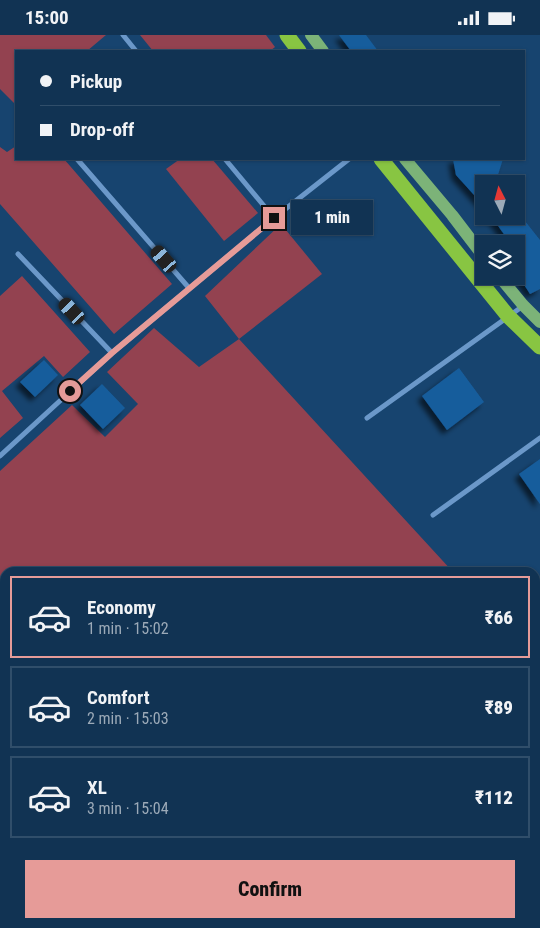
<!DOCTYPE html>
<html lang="en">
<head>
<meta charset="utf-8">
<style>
	body { margin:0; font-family:"Roboto Condensed",sans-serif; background:#1a3b5a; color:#f1f3f6; height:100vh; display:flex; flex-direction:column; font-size:19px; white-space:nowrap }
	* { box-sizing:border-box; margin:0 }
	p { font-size:16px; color:#9caab8 }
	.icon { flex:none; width:28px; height:28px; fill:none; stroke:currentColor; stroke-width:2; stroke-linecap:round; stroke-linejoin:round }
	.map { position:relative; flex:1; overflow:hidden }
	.side { position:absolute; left:0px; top:532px; width:540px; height:361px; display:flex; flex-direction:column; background:#113353; border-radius:15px 15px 0 0; box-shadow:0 1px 4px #0004,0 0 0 1px #304e6a }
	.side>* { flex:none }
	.hud { position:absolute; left:15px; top:15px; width:510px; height:110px; border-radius:0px; box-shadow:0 1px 4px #0004,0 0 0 1px #304e6a; display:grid; align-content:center; height:110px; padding:0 25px; background:#113353 }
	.needle { width:32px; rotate:354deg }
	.tools { position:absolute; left:475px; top:140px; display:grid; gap:10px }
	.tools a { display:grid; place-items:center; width:50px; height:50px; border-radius:0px; background:#113353; box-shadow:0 1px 4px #0004,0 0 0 1px #304e6a; font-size:25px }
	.end { position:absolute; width:22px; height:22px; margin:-11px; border:6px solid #e69b98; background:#111; box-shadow:0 0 0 2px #111 }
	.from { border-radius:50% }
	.bubble { position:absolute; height:35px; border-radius:0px; background:#113353; box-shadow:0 1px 4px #0004,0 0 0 1px #304e6a; font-size:16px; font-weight:800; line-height:35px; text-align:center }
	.car { position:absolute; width:15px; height:30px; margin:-15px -8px; border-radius:6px; box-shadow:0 0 4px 1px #0007; background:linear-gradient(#222 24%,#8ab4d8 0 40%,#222 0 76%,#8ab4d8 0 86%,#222 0) }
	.hud b { display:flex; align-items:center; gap:18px; height:48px; font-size:19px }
	.hud b+b { border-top:1px solid #304e6a }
	.hud i { width:12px; height:12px; background:#f1f3f6 }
	ul { padding:9px 0 0; list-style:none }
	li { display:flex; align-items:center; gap:15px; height:82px; margin:0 10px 8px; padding:0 15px; border:2px solid #304e6a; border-radius:0px }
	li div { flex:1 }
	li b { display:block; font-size:19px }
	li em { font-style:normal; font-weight:800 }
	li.on { border-color:#e69b98 }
	li>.icon { width:45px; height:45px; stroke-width:1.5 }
	.action { display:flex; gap:10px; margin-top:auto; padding:10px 25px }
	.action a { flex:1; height:58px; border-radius:0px; background:#e69b98; color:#111; font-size:20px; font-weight:800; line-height:58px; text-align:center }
	.status { display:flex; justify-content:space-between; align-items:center; height:35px; padding:0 25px; background:#113353; direction:ltr }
	.status svg { height:14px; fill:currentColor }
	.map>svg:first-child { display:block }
	.green { fill:#934250 }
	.building { fill:#185d9c; filter:url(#shadow) }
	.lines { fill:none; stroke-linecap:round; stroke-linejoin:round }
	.street { stroke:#6b98c9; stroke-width:5 }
	.primary { stroke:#7cb378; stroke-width:12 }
	.highway { stroke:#88c542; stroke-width:15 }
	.route { stroke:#e69b98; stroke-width:6 }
</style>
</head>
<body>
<div class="status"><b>15:00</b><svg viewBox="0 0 49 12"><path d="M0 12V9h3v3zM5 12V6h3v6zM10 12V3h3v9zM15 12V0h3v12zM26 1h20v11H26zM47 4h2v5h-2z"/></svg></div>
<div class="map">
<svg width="540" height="893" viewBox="0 0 540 893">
	<defs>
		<filter id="shadow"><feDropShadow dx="-4.5" dy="4.5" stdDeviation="2.5" flood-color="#0009"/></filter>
	</defs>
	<rect width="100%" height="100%" fill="#17446f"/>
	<!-- green -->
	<g class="green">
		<path d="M 0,0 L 106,0 L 87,16 L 16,16 L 16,70 L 0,54 Z"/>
		<path d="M 140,0 L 266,0 L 275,12 L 270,16 L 153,16 Z"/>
		<path d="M 16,111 L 16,124 L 64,124 L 172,249 L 114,299 L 0,169 L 0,112 L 7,117 Z"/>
		<path d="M 180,124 L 212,124 L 258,178 L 224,206 L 166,134 Z"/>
		<path d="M 281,189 L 322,239 L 239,304 L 453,537 L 5,538 L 5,874 L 0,872 L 0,436 L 72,370 L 105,402 L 138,369 L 107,337 L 154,293 L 199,332 L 239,304 L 205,261 Z"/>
		<path d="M 22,241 L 90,317 L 63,342 L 44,321 L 2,356 L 23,383 L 0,403 L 0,261 Z"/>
	</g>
	<!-- building -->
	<g class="building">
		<path d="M 339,0 L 366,0 L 378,16 L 351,16 Z"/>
		<path d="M 453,124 L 503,124 L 496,146 L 492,149 L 484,149 L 484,171 L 456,140 Z"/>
		<path d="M 491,181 L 521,181 L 540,205 L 540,254 L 530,259 L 518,240 L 523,226 L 516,216 L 516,209 L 511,209 Z"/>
		<path d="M 44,325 L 58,340 L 35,362 L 20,347 Z"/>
		<path d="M 459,333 L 484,367 L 447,395 L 422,361 Z"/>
		<path d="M 102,349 L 125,373 L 103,394 L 80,370 Z"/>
		<path d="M 540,424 L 540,469 L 519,439 Z"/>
	</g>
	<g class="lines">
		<!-- street -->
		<g class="street">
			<path d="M 123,0 L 136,16"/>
			<path d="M 77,124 L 189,253"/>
			<path d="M 225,124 L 274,183"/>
			<path d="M 18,219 L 112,318"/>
			<path d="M 367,383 L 523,271"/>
			<path d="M 0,421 L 112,318 L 274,183 L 349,124"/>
			<path d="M 433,480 L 540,403"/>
		</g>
		<!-- primary -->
		<g class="primary">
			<path d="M 311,0 L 323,16"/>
			<path d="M 405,124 L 452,180 L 484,222"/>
			<path d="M 499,241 L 523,270 L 540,287"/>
		</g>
		<!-- highway -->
		<g class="highway">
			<path d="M 287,0 L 299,16"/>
			<path d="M 381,124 L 508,281 L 540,312"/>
		</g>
	</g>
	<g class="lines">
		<!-- route -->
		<path class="route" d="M 70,356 L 112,318 L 274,183"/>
	</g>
</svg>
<div class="tools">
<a><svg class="needle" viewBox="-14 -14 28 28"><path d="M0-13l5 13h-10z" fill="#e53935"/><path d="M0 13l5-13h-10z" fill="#9caab8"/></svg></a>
<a><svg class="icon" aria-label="layers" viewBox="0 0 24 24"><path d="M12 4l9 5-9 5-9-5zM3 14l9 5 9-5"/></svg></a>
</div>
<i class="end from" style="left:70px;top:356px"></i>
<i class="end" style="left:274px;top:183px"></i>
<div class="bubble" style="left:291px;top:165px;width:82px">1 min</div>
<i class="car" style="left:164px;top:224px;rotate:319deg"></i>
<i class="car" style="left:72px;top:276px;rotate:317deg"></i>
<div class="hud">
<b><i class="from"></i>Pickup</b>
<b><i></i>Drop-off</b>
</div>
<section class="side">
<ul>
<li class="on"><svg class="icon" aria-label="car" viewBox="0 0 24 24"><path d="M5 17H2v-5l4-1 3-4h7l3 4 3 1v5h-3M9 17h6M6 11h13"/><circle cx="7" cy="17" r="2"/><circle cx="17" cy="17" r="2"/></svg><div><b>Economy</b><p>1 min · 15:02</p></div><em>₹66</em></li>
<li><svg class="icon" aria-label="car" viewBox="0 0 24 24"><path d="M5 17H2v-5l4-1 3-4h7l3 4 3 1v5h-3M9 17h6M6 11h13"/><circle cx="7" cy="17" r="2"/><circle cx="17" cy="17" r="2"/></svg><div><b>Comfort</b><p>2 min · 15:03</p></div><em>₹89</em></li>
<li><svg class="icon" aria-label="car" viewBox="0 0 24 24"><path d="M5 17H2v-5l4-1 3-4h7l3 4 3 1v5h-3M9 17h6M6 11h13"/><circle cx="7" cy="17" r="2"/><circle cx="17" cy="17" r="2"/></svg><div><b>XL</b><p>3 min · 15:04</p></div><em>₹112</em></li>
</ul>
<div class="action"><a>Confirm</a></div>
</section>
</div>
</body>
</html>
